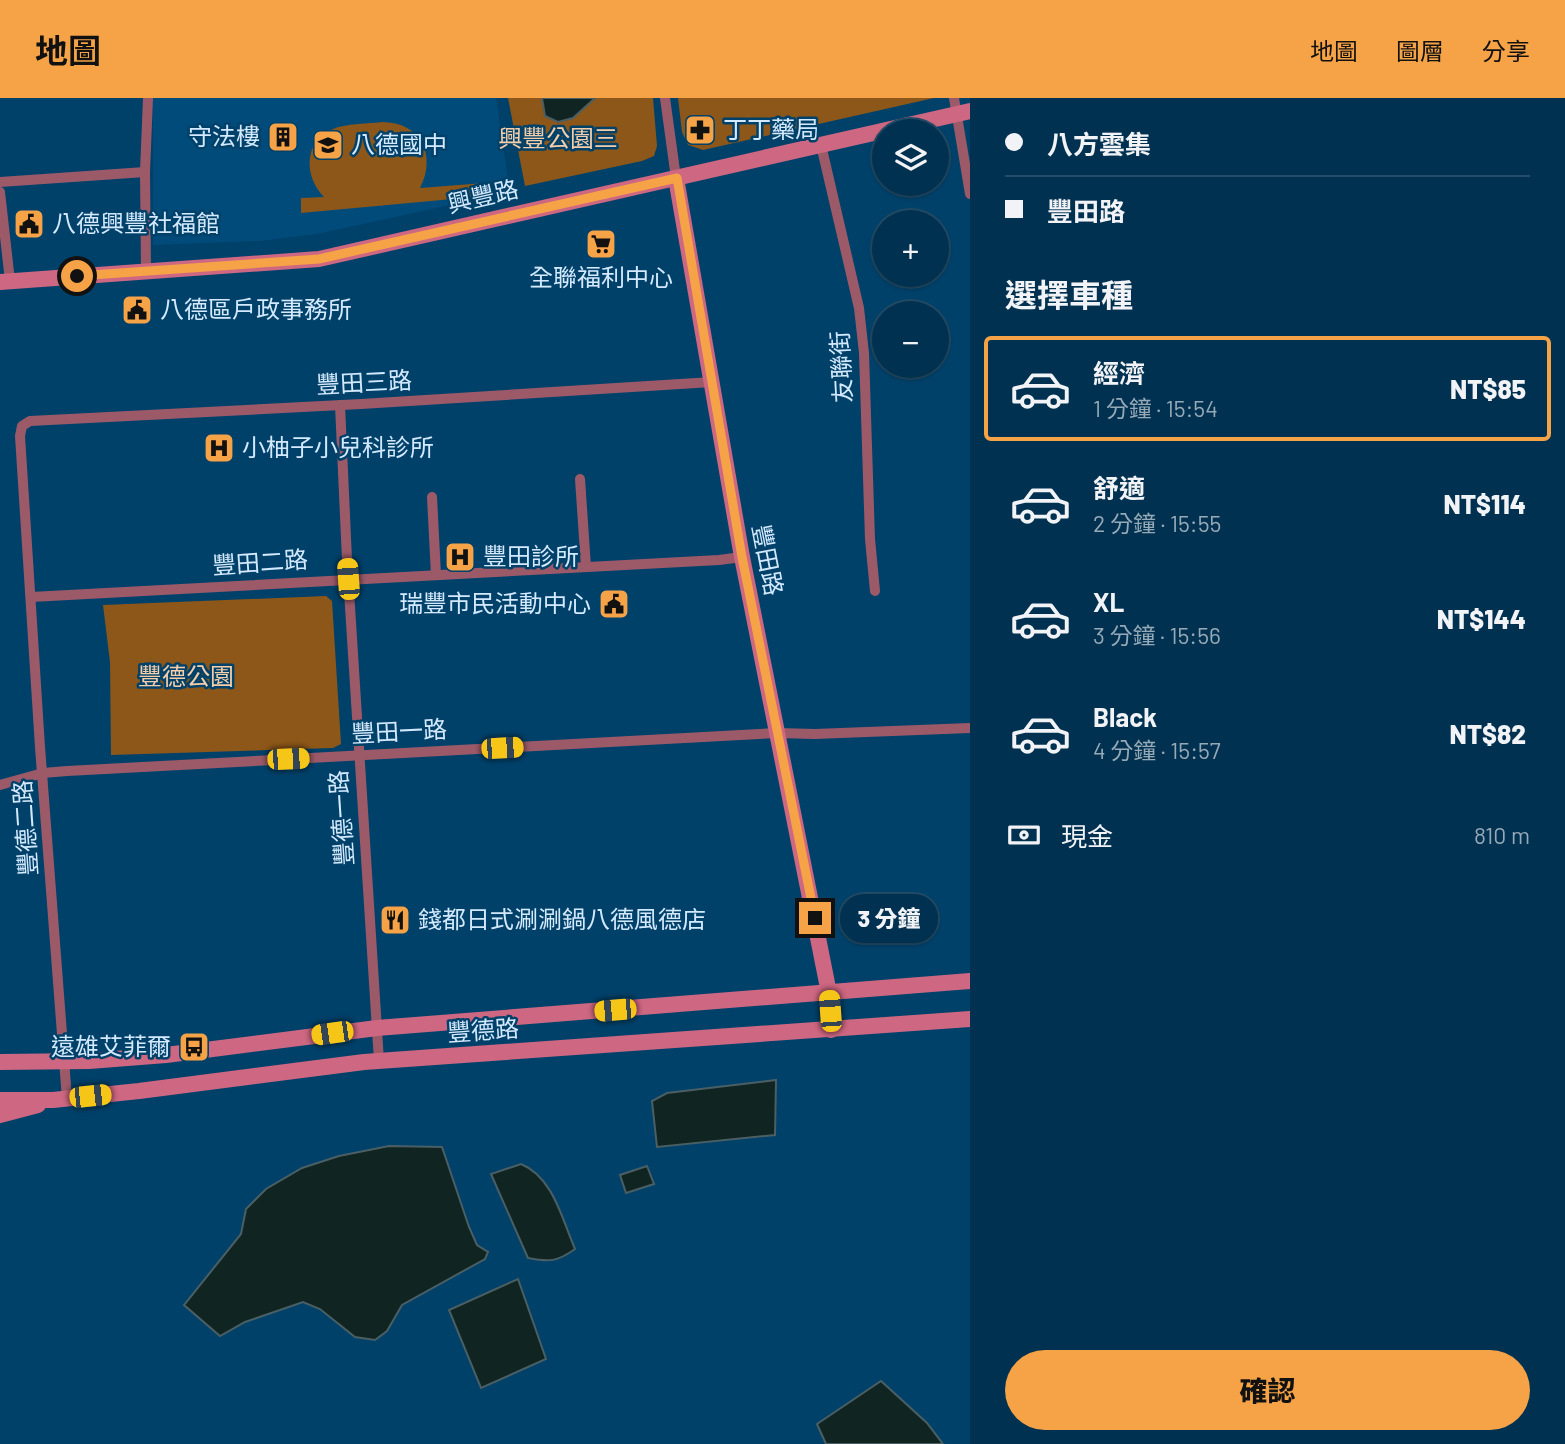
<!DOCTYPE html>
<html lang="zh-TW">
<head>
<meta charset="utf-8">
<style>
	body { margin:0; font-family:Barlow,"Noto Sans TC",sans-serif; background:#0a3957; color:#f1f3f6; height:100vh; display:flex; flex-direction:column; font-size:26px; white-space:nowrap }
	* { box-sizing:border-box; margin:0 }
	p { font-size:23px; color:#95a9b7 }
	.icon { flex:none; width:38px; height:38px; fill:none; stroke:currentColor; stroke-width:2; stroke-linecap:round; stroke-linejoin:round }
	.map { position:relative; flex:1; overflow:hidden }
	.panel { display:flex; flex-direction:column; background:#003150; width:595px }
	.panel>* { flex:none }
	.banner { display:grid; align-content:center; height:154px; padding:0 35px; background:#003150 }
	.tools { position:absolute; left:872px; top:21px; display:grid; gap:14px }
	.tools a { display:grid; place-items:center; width:77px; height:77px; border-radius:50%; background:#003150; box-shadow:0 2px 5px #0004,0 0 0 2px #224c67; font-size:35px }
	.end { position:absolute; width:32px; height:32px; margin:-16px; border:9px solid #f5a346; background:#111; box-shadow:0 0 0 4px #111 }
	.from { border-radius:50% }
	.bubble { position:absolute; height:49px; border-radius:24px; background:#003150; box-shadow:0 2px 5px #0004,0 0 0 2px #224c67; font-size:23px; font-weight:800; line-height:49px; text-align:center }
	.car { position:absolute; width:21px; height:42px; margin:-21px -10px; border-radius:9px; box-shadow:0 0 5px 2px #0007; background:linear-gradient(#f5c518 24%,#345 0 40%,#f5c518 0 76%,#345 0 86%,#f5c518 0) }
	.banner b { display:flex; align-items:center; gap:24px; height:66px; font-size:26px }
	.banner b+b { border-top:2px solid #224c67 }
	.banner i { width:18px; height:18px; background:#f1f3f6 }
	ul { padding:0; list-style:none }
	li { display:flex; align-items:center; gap:21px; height:105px; margin:0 14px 10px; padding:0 21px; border:4px solid transparent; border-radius:7px }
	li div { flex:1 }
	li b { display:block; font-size:26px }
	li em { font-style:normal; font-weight:800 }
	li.on { border-color:#f5a346 }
	li>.icon { width:63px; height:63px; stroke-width:1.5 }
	h2 { padding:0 35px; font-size:32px; line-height:84px }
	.pay { display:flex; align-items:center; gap:18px; height:77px; padding:0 35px; font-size:26px }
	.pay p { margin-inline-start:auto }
	.cta { display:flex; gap:14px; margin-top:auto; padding:14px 35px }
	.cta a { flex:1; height:80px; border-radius:42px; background:#f5a346; color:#111; font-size:28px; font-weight:800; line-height:80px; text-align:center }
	header { display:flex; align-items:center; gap:42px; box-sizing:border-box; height:98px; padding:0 35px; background:#f5a346; color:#111 }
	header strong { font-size:33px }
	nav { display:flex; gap:38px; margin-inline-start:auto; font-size:24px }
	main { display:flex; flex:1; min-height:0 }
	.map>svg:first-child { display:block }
	.built { fill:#004b7a }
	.green { fill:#8c5719 }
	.water { fill:#102422; stroke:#4a5f64; stroke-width:2 }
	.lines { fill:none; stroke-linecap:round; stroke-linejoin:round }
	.street { stroke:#9c5a69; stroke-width:10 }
	.secondary { stroke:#ce6781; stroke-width:16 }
	.route { stroke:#f5a346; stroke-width:9 }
	.labels { text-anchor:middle; stroke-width:5; stroke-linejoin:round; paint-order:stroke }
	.poi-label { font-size:24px; fill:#d3e9fe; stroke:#00416a; text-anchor:start }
	.park-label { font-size:24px; fill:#f5cea9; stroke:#00416a }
	.street-label { font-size:24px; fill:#d3e9fe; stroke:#00416a }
</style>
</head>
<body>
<header>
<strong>地圖</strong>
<nav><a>地圖</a><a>圖層</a><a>分享</a></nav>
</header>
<main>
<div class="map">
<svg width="970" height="1346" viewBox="0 0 970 1346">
	<rect width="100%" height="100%" fill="#00416a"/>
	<!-- built -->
	<path class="built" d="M 153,0 L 496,0 L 510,94 L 317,136 L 259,143 L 153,147 Z"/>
	<!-- green -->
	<g class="green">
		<path d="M 508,0 L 653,0 L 657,48 L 654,58 L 642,63 L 525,88 Z"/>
		<path d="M 678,0 L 934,0 L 703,52 L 688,47 L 682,34 Z"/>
		<path d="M 382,24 C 421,24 437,58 420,90 L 485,85 L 485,98 L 301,115 L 301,100 L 324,99 C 304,79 303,43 333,31 C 347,25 368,26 382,24 Z"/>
		<path d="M 326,498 L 332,503 L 341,646 L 333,650 L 111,657 L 110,564 L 103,507 Z"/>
	</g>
	<!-- water -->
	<g class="water">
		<path d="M 542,0 L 595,0 L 573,20 L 558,24 L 545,18 Z"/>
		<path d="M 776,982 L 775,1037 L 657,1049 L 652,1003 L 667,995 Z"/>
		<path d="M 389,1048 L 442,1049 L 469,1129 L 477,1147 L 488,1154 L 485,1161 L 402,1207 L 387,1233 L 375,1242 L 355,1239 L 320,1211 L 303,1204 L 245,1224 L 220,1238 L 184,1207 L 241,1136 L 246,1111 L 266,1091 L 302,1070 L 339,1058 Z"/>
		<path d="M 521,1066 C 553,1079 562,1121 575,1151 C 557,1164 549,1164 528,1160 L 491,1076 Z"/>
		<path d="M 647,1068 L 654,1086 L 626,1095 L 620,1077 Z"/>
		<path d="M 518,1181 L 546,1261 L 481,1290 L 449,1212 Z"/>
		<path d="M 881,1283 L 927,1325 L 943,1346 L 826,1346 L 817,1326 Z"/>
	</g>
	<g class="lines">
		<!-- street -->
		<g class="street">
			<path d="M 665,0 L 676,80"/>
			<path d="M 954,0 L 970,96"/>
			<path d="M 821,47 L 859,210 L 864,255 L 870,441 L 875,493"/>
			<path d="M 0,84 L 145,74"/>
			<path d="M 0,94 L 10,183"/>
			<path d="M 146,173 L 145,74 L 148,0"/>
			<path d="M 340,307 L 347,462 L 379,963"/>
			<path d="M 580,381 L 586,469"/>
			<path d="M 432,399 L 436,477"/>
			<path d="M 31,499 L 719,462 L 742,459"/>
			<path d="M 0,687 L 43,675 L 67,673 L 777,635 L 815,636 L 970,630"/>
			<path d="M 67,1001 L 40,649 L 20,338 L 22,328 L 30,323 L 361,306 L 712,284"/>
		</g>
		<!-- secondary -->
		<g class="secondary">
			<path d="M 676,80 L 742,459 L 829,895 L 831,932"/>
			<path d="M 0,184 L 319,161 L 970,13"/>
			<path d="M 0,964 L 89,963 L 166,957 L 377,930 L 970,883"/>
			<path d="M 0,1002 L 53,1002 L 139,993 L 364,964 L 970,921"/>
			<path d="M 0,1017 L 38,1007"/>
		</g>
	</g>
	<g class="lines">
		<!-- route -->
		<path class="route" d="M 77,178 L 319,161 L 677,80 L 742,459 L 815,820"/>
	</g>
	<!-- icons -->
	<defs>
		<g id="pharmacy-square" transform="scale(1.575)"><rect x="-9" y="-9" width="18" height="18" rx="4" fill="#f5a346" stroke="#00416a"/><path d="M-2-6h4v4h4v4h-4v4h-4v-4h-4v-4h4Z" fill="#111"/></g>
		<g id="building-square" transform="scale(1.575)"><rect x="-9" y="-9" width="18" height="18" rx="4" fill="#f5a346" stroke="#00416a"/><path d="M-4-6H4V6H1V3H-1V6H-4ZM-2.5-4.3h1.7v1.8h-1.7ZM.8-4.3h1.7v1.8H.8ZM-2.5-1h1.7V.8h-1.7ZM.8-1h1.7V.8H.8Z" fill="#111"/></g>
		<g id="school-square" transform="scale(1.575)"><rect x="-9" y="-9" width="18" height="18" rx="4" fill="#f5a346" stroke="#00416a"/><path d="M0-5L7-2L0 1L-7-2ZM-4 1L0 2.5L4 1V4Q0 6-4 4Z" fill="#111"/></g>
		<g id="civic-square" transform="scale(1.575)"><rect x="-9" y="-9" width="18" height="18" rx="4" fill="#f5a346" stroke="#00416a"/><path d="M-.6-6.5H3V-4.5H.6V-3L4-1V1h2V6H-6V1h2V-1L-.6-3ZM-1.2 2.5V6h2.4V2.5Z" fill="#111"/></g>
		<g id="supermarket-square" transform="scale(1.575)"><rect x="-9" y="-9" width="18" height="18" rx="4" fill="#f5a346" stroke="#00416a"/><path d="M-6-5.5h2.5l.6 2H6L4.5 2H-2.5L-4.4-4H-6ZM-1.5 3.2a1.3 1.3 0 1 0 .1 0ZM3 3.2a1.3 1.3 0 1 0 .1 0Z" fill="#111"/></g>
		<g id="hospital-square" transform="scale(1.575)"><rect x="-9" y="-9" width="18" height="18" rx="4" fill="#f5a346" stroke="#00416a"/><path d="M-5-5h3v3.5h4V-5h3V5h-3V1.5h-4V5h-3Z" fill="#111"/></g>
		<g id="restaurant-square" transform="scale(1.575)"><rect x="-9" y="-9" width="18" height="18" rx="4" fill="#f5a346" stroke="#00416a"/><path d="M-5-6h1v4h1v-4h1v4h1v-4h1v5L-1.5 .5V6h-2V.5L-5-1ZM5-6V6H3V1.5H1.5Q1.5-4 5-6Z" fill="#111"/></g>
		<g id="bus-square" transform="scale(1.575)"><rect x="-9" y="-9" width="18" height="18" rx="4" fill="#f5a346" stroke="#00416a"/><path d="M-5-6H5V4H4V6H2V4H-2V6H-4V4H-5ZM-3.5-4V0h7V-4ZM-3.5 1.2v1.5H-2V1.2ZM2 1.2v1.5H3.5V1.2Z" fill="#111"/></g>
	</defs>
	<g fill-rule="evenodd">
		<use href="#pharmacy-square" x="700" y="32"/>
		<use href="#building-square" x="283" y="39"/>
		<use href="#school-square" x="328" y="47"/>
		<use href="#civic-square" x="29" y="126"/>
		<use href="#supermarket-square" x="601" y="146"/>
		<use href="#civic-square" x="137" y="212"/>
		<use href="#hospital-square" x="219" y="350"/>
		<use href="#hospital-square" x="460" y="459"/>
		<use href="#civic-square" x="614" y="506"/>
		<use href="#restaurant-square" x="395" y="822"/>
		<use href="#bus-square" x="194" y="949"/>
	</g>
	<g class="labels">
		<!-- poi labels -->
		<g class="poi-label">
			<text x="723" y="40">丁丁藥局</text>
			<text x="260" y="47" text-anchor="end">守法樓</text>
			<text x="351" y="55">八德國中</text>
			<text x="52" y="134">八德興豐社福館</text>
			<text x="601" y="188" text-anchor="middle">全聯福利中心</text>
			<text x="160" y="220">八德區戶政事務所</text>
			<text x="242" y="358">小柚子小兒科診所</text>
			<text x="483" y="467">豐田診所</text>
			<text x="591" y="514" text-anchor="end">瑞豐市民活動中心</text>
			<text x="418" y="830">錢都日式涮涮鍋八德風德店</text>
			<text x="171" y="957" text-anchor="end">遠雄艾菲爾</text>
		</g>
		<!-- park labels -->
		<g class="park-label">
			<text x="558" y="49">興豐公園三</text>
			<text x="186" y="587">豐德公園</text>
		</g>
		<!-- street labels -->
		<g class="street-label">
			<text transform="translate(483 99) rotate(-13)" y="8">興豐路</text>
			<text transform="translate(842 269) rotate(-93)" y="8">友聯街</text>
			<text transform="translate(364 285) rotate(-3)" y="8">豐田三路</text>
			<text transform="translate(767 462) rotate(79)" y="8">豐田路</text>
			<text transform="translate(260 465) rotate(-4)" y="8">豐田二路</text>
			<text transform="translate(399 634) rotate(-3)" y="8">豐田一路</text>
			<text transform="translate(342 720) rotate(-94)" y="8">豐德一路</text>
			<text transform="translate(26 730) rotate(-94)" y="8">豐德二路</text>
			<text transform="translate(483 933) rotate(-4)" y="8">豐德路</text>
		</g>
	</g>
</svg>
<div class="tools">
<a><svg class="icon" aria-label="layers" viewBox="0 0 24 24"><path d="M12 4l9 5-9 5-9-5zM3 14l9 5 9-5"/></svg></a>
<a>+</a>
<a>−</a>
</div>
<i class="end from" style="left:77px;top:178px"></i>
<i class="end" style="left:815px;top:820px"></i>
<div class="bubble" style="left:840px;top:796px;width:98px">3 分鐘</div>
<i class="car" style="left:348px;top:481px;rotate:356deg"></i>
<i class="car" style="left:502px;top:650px;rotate:87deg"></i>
<i class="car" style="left:288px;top:661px;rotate:88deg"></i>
<i class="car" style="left:615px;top:912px;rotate:265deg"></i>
<i class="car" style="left:830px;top:913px;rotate:356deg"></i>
<i class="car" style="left:332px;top:935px;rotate:262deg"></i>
<i class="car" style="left:90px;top:998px;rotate:84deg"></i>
</div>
<section class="panel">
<div class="banner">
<b><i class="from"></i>八方雲集</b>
<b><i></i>豐田路</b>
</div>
<h2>選擇車種</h2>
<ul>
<li class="on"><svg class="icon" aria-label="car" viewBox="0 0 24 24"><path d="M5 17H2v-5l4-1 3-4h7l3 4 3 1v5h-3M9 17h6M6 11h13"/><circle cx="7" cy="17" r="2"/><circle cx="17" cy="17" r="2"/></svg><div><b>經濟</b><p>1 分鐘 · 15:54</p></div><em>NT$85</em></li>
<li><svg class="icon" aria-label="car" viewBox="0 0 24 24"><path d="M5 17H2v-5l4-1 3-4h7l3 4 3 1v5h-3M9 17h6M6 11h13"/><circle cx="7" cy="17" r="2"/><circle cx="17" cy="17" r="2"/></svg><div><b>舒適</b><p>2 分鐘 · 15:55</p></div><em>NT$114</em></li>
<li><svg class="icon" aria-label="car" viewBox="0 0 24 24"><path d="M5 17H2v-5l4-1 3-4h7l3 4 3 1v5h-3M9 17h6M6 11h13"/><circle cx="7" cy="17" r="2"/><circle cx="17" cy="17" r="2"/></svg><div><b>XL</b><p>3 分鐘 · 15:56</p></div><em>NT$144</em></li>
<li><svg class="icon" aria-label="car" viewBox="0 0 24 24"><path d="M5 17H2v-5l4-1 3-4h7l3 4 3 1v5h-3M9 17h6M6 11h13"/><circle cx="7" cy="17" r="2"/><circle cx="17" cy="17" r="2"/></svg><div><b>Black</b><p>4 分鐘 · 15:57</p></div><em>NT$82</em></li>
</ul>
<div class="pay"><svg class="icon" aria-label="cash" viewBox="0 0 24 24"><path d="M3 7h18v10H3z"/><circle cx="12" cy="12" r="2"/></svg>現金<p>810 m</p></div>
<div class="cta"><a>確認</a></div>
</section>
</main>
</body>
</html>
